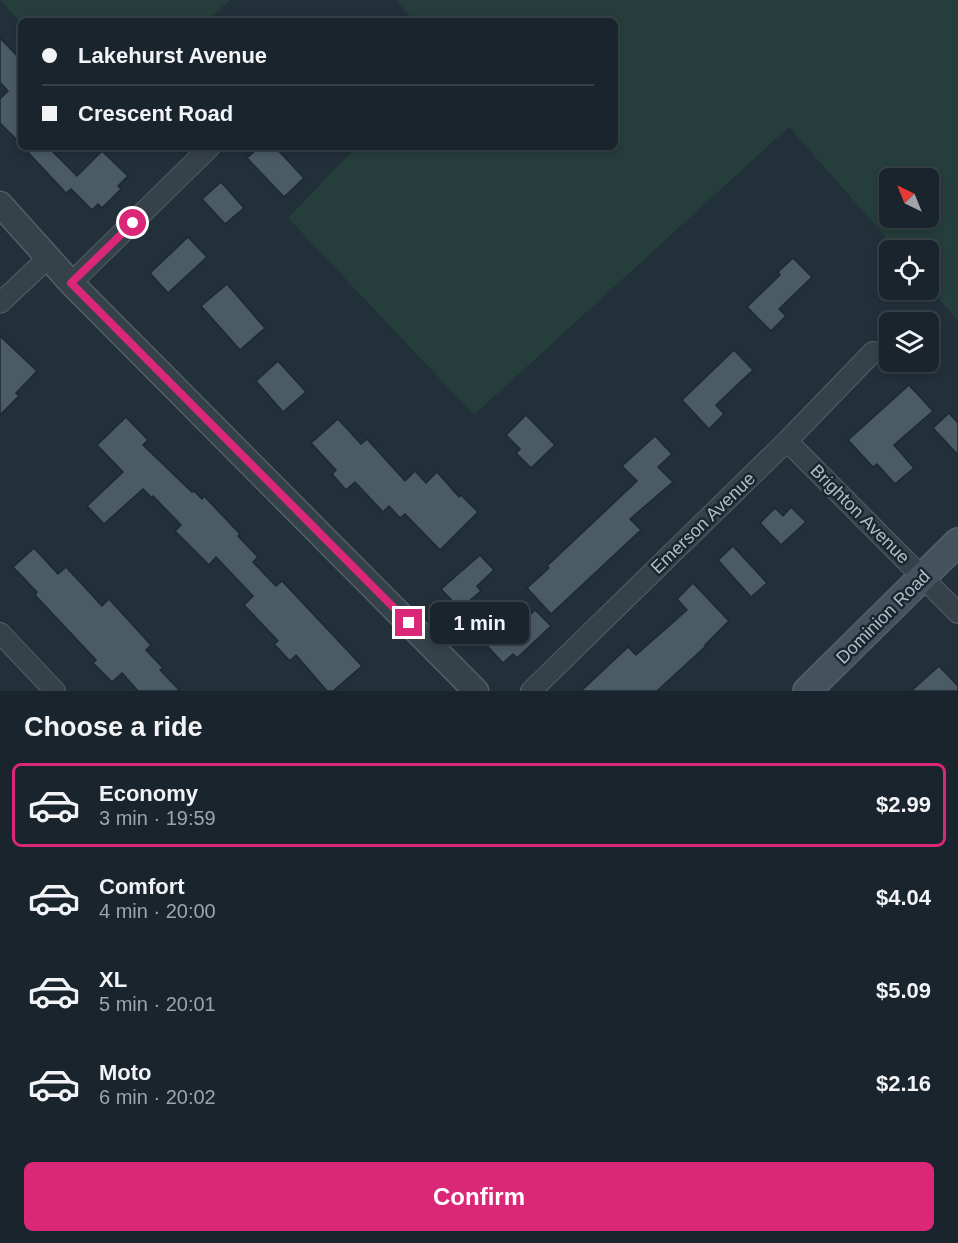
<!DOCTYPE html>
<html lang="en">
<head>
<meta charset="utf-8">
<style>
	body { margin:0; font-family:Helvetica,sans-serif; background:#232c34; color:#f1f3f6; height:100vh; display:flex; flex-direction:column; font-size:22px; white-space:nowrap }
	* { box-sizing:border-box; margin:0 }
	p { font-size:20px; color:#9fa4a9 }
	.icon { flex:none; width:33px; height:33px; fill:none; stroke:currentColor; stroke-width:2; stroke-linecap:round; stroke-linejoin:round }
	.map { position:relative; height:691px; overflow:hidden }
	.side { display:flex; flex-direction:column; background:#1a242c; flex:1 }
	.side>* { flex:none }
	.banner { position:absolute; left:18px; top:18px; width:600px; height:132px; border-radius:9px; box-shadow:0 3px 9px #0003,0 0 0 2px #384148; display:grid; align-content:center; height:132px; padding:0 24px; background:#1a242c }
	.needle { width:39px; rotate:317deg }
	.fabs { position:absolute; left:879px; top:168px; display:grid; gap:12px }
	.fabs a { display:grid; place-items:center; width:60px; height:60px; border-radius:9px; background:#1a242c; box-shadow:0 3px 9px #0003,0 0 0 2px #384148; font-size:30px }
	.end { position:absolute; width:27px; height:27px; margin:-14px; border:8px solid #db2777; background:#fff; box-shadow:0 0 0 3px #fff }
	.from { border-radius:50% }
	.bubble { position:absolute; height:42px; border-radius:9px; background:#1a242c; box-shadow:0 3px 9px #0003,0 0 0 2px #384148; font-size:20px; font-weight:700; line-height:42px; text-align:center }
	.banner b { display:flex; align-items:center; gap:21px; height:57px; font-size:22px }
	.banner b+b { border-top:2px solid #384148 }
	.banner i { width:15px; height:15px; background:#f1f3f6 }
	ul { padding:0; list-style:none }
	li { display:flex; align-items:center; gap:18px; height:84px; margin:0 12px 9px; padding:0 12px; border:3px solid transparent; border-radius:9px }
	li div { flex:1 }
	li b { display:block; font-size:22px }
	li em { font-style:normal; font-weight:700 }
	li.on { border-color:#db2777 }
	li>.icon { width:54px; height:54px; stroke-width:1.5 }
	h2 { padding:0 24px; font-size:27px; line-height:72px }
	.button { display:flex; gap:12px; margin-top:auto; padding:12px 24px }
	.button a { flex:1; height:69px; border-radius:9px; background:#db2777; color:#fff; font-size:24px; font-weight:700; line-height:69px; text-align:center }
	.map>svg:first-child { display:block }
	.green { fill:#253d3b; fill-rule:evenodd }
	.building { fill:#4a5b65; stroke:#1d2931; stroke-width:1.5 }
	.lines { fill:none; stroke-linecap:round; stroke-linejoin:round }
	.minor-casing { stroke:#546068; stroke-width:22 }
	.tertiary-casing { stroke:#546068; stroke-width:27 }
	.secondary-casing { stroke:#546068; stroke-width:30 }
	.minor { stroke:#36424a; stroke-width:20 }
	.tertiary { stroke:#36424a; stroke-width:24 }
	.secondary { stroke:#44525d; stroke-width:27 }
	.route { stroke:#db2777; stroke-width:8 }
	.labels { text-anchor:middle; stroke-width:5; stroke-linejoin:round; paint-order:stroke }
	.street-label { font-size:18px; fill:#b1bdc6; stroke:#1b272f }
</style>
</head>
<body>
<div class="map">
<svg width="958" height="691" viewBox="0 0 958 691">
	<rect width="100%" height="100%" fill="#22303a"/>
	<!-- green -->
	<g class="green">
		<path d="M 0,0 L 230,0 L 207,21 L 21,21 L 21,23 Z"/>
		<path d="M 395,0 L 958,0 L 958,321 L 929,287 L 928,250 L 897,250 L 789,127 L 474,415 L 288,218 L 356,147 L 615,147 L 615,21 L 415,21 ZM 890,178 L 928,178 L 928,218 L 890,218 Z"/>
	</g>
	<!-- building -->
	<g class="building">
		<path d="M 0,38 L 21,60 L 21,144 L 0,123 L 0,99 L 8,91 L 0,82 Z"/>
		<path d="M 23,147 L 48,147 L 77,176 L 102,151 L 128,176 L 118,186 L 121,189 L 102,208 L 98,204 L 92,210 L 71,189 L 66,193 Z"/>
		<path d="M 259,147 L 275,147 L 304,178 L 284,197 L 247,158 Z"/>
		<path d="M 221,182 L 244,208 L 225,224 L 202,199 Z"/>
		<path d="M 188,237 L 207,257 L 168,293 L 150,273 Z"/>
		<path d="M 793,258 L 812,277 L 779,309 L 786,316 L 771,331 L 747,307 L 780,275 L 778,272 Z"/>
		<path d="M 227,284 L 265,328 L 240,350 L 201,306 Z"/>
		<path d="M 0,336 L 37,371 L 16,393 L 19,396 L 0,415 Z"/>
		<path d="M 734,350 L 753,370 L 716,405 L 724,414 L 709,429 L 682,400 Z"/>
		<path d="M 278,361 L 306,392 L 283,412 L 256,381 Z"/>
		<path d="M 909,385 L 933,411 L 894,445 L 914,468 L 895,484 L 877,464 L 873,467 L 848,440 Z"/>
		<path d="M 949,413 L 958,423 L 958,455 L 933,428 Z"/>
		<path d="M 526,415 L 555,445 L 531,468 L 516,453 L 520,449 L 506,435 Z"/>
		<path d="M 126,417 L 148,440 L 143,445 L 192,492 L 194,491 L 202,499 L 204,496 L 240,534 L 238,536 L 258,557 L 253,562 L 276,586 L 282,581 L 362,666 L 333,691 L 327,691 L 296,655 L 290,661 L 274,644 L 278,641 L 244,605 L 253,596 L 216,557 L 209,565 L 175,531 L 181,525 L 153,496 L 152,498 L 143,489 L 104,524 L 87,506 L 123,472 L 97,445 Z"/>
		<path d="M 338,419 L 361,444 L 367,439 L 405,481 L 415,471 L 426,483 L 437,472 L 459,497 L 461,495 L 478,512 L 440,550 L 405,514 L 400,518 L 389,506 L 383,512 L 355,482 L 346,490 L 332,474 L 336,470 L 311,443 Z"/>
		<path d="M 655,436 L 672,454 L 658,467 L 673,482 L 630,519 L 641,530 L 551,614 L 527,588 L 549,568 L 547,566 L 637,481 L 622,466 Z"/>
		<path d="M 791,507 L 806,522 L 781,545 L 760,523 L 775,508 L 783,516 Z"/>
		<path d="M 733,546 L 767,583 L 751,597 L 718,560 Z"/>
		<path d="M 34,548 L 58,574 L 66,567 L 102,606 L 109,599 L 151,645 L 146,650 L 163,668 L 160,670 L 180,691 L 138,691 L 122,673 L 112,682 L 93,663 L 96,660 L 35,595 L 37,592 L 13,567 Z"/>
		<path d="M 480,555 L 494,570 L 477,586 L 481,591 L 460,609 L 441,589 Z"/>
		<path d="M 693,583 L 729,621 L 705,645 L 706,646 L 657,691 L 581,691 L 628,647 L 636,655 L 687,610 L 677,599 Z"/>
		<path d="M 535,610 L 551,626 L 517,658 L 513,654 L 503,663 L 477,635 L 497,617 L 511,632 Z"/>
		<path d="M 939,666 L 958,686 L 958,691 L 911,691 Z"/>
	</g>
	<g class="lines">
		<!-- minor casing -->
		<g class="minor-casing">
			<g id="minor">
				<path d="M 71,283 L 210,147"/>
				<path d="M 0,303 L 48,258"/>
				<path d="M 787,441 L 958,613"/>
				<path d="M 0,633 L 55,691"/>
				<path d="M 531,691 L 787,441 L 873,352"/>
			</g>
		</g>
		<!-- tertiary casing -->
		<g class="tertiary-casing">
			<path id="tertiary" d="M 0,204 L 71,283 L 476,691"/>
		</g>
		<!-- secondary casing -->
		<g class="secondary-casing">
			<path id="secondary" d="M 807,691 L 958,542"/>
		</g>
		<!-- minor -->
		<use href="#minor" class="minor"/>
		<!-- tertiary -->
		<use href="#tertiary" class="tertiary"/>
		<!-- secondary -->
		<use href="#secondary" class="secondary"/>
	</g>
	<g class="lines">
		<!-- route -->
		<path class="route" d="M 133,223 L 71,283 L 409,623"/>
	</g>
	<g class="labels">
		<!-- street labels -->
		<g class="street-label">
			<text transform="translate(860 514) rotate(45)" y="6">Brighton Avenue</text>
			<text transform="translate(703 523) rotate(-44)" y="6">Emerson Avenue</text>
			<text transform="translate(883 617) rotate(-45)" y="6">Dominion Road</text>
		</g>
	</g>
</svg>
<div class="fabs">
<a><svg class="needle" viewBox="-14 -14 28 28"><path d="M0-13l5 13h-10z" fill="#e53935"/><path d="M0 13l5-13h-10z" fill="#9fa4a9"/></svg></a>
<a><svg class="icon" aria-label="locate" viewBox="0 0 24 24"><circle cx="12" cy="12" r="6"/><path d="M12 2v4M12 18v4M2 12h4M18 12h4"/></svg></a>
<a><svg class="icon" aria-label="layers" viewBox="0 0 24 24"><path d="M12 4l9 5-9 5-9-5zM3 14l9 5 9-5"/></svg></a>
</div>
<i class="end from" style="left:133px;top:223px"></i>
<i class="end" style="left:409px;top:623px"></i>
<div class="bubble" style="left:430px;top:602px;width:99px">1 min</div>
<div class="banner">
<b><i class="from"></i>Lakehurst Avenue</b>
<b><i></i>Crescent Road</b>
</div>
</div>
<section class="side">
<h2>Choose a ride</h2>
<ul>
<li class="on"><svg class="icon" aria-label="car" viewBox="0 0 24 24"><path d="M5 17H2v-5l4-1 3-4h7l3 4 3 1v5h-3M9 17h6M6 11h13"/><circle cx="7" cy="17" r="2"/><circle cx="17" cy="17" r="2"/></svg><div><b>Economy</b><p>3 min · 19:59</p></div><em>$2.99</em></li>
<li><svg class="icon" aria-label="car" viewBox="0 0 24 24"><path d="M5 17H2v-5l4-1 3-4h7l3 4 3 1v5h-3M9 17h6M6 11h13"/><circle cx="7" cy="17" r="2"/><circle cx="17" cy="17" r="2"/></svg><div><b>Comfort</b><p>4 min · 20:00</p></div><em>$4.04</em></li>
<li><svg class="icon" aria-label="car" viewBox="0 0 24 24"><path d="M5 17H2v-5l4-1 3-4h7l3 4 3 1v5h-3M9 17h6M6 11h13"/><circle cx="7" cy="17" r="2"/><circle cx="17" cy="17" r="2"/></svg><div><b>XL</b><p>5 min · 20:01</p></div><em>$5.09</em></li>
<li><svg class="icon" aria-label="car" viewBox="0 0 24 24"><path d="M5 17H2v-5l4-1 3-4h7l3 4 3 1v5h-3M9 17h6M6 11h13"/><circle cx="7" cy="17" r="2"/><circle cx="17" cy="17" r="2"/></svg><div><b>Moto</b><p>6 min · 20:02</p></div><em>$2.16</em></li>
</ul>
<div class="button"><a>Confirm</a></div>
</section>
</body>
</html>
